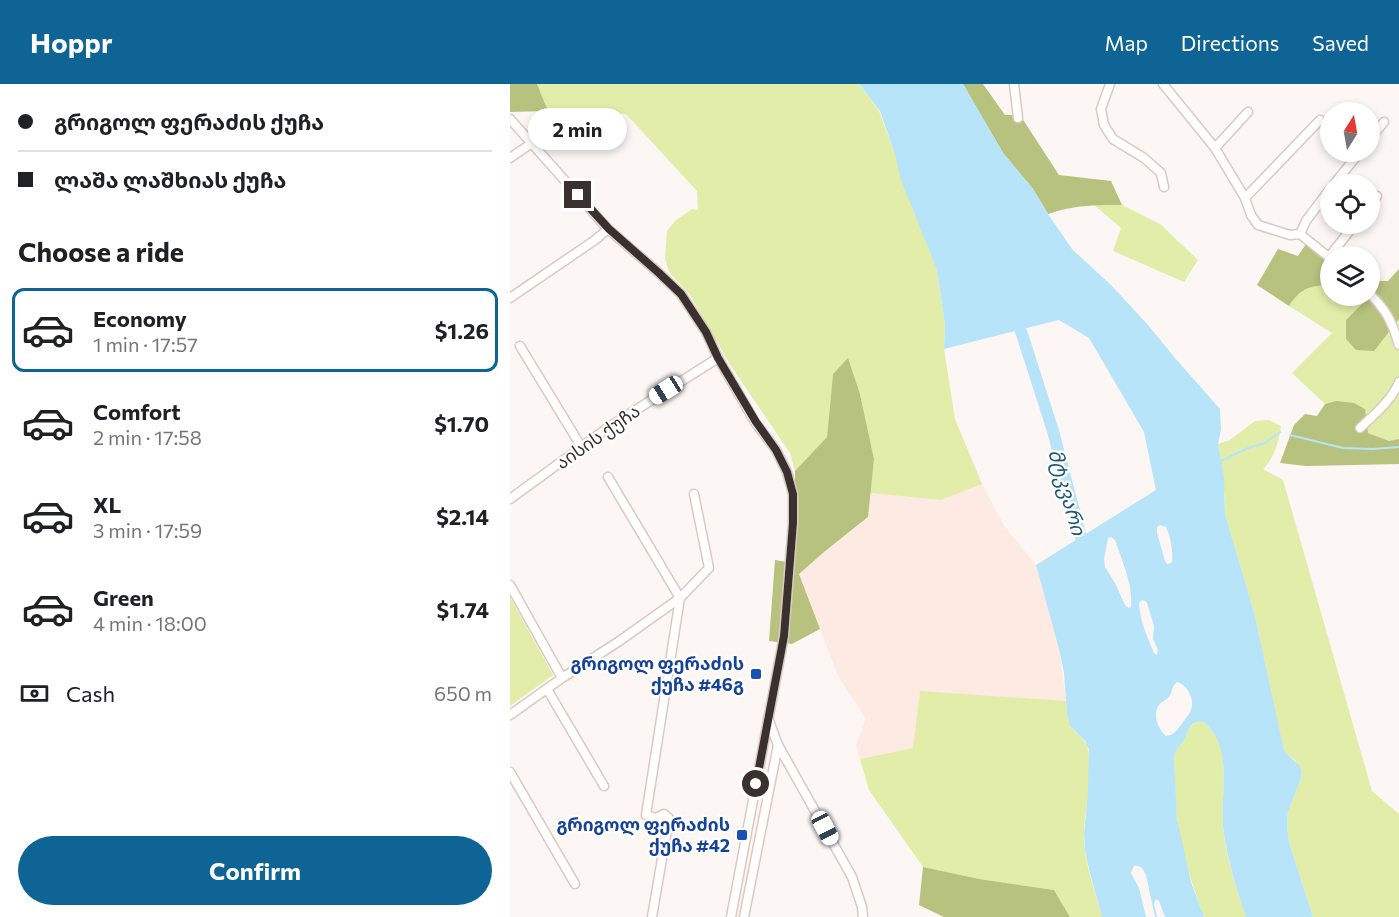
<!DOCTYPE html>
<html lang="en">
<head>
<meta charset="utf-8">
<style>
	body { margin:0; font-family:Commissioner,"Noto Sans Georgian",sans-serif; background:#f6f6f6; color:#202124; height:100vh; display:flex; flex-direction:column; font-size:22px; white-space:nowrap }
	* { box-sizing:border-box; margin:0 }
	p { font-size:20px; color:#757577 }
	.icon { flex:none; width:33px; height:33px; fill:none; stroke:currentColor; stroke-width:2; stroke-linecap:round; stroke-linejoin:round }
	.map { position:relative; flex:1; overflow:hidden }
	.side { display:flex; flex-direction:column; background:#fff; width:510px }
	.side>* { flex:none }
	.top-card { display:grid; align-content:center; height:132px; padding:0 18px; background:#fff }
	.needle { width:39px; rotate:11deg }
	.buttons { position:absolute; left:810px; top:18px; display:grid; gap:12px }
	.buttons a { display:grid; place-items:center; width:60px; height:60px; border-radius:50%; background:#fff; box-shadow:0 3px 9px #0003; font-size:30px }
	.end { position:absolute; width:27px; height:27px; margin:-14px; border:8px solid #3a312e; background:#fff; box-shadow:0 0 0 3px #fff }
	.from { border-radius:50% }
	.bubble { position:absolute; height:42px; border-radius:21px; background:#fff; box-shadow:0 3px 9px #0003; font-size:20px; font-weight:700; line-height:42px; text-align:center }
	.car { position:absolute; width:18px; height:36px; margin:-18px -9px; border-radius:8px; box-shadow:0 0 4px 2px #0007; background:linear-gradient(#fff 24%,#345 0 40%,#fff 0 76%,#345 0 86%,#fff 0) }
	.top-card b { display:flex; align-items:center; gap:21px; height:57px; font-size:22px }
	.top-card b+b { border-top:2px solid #e0e0e0 }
	.top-card i { width:15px; height:15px; background:#202124 }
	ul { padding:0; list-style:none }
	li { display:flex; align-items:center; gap:18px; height:84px; margin:0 12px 9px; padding:0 6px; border:3px solid transparent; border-radius:12px }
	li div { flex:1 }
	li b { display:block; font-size:22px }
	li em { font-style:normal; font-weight:700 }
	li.current { border-color:#0d6495 }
	li>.icon { width:54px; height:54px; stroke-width:1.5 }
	h2 { padding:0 18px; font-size:27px; line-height:72px }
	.pay { display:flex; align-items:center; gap:15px; height:66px; padding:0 18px; font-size:22px }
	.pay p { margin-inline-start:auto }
	.button { display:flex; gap:12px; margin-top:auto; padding:12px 18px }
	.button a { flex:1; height:69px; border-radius:36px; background:#0d6495; color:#fff; font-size:24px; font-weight:700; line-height:69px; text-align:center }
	header { display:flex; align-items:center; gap:36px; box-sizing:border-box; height:84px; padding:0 30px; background:#0d6495; color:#fff }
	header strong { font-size:28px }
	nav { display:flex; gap:33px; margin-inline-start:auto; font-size:21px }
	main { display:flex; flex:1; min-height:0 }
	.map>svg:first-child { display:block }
	.built { fill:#fdebe3 }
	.green { fill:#e1eda8 }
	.forest { fill:#b7c27e }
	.water { fill:#b7e4f9; fill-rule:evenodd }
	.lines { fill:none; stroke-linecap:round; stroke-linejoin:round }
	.stream { stroke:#b7e4f9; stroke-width:2 }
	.river { stroke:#b7e4f9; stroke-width:12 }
	.minor-casing { stroke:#ddc8bf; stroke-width:11 }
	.minor { stroke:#fff; stroke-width:8 }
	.route { stroke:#3a312e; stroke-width:8 }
	.transit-dot { fill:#1a4fb4; stroke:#fff; stroke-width:2 }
	.labels { text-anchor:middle; stroke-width:4.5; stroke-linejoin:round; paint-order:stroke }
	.street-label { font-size:18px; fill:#3a312e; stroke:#fff }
	.transit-label { font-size:18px; font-weight:bold; fill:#164399; stroke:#fff; text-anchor:end }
	.water-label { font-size:20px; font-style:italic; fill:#1d5971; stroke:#fff }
</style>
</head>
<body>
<header>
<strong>Hoppr</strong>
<nav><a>Map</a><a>Directions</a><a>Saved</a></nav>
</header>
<main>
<section class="side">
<div class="top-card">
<b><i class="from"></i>გრიგოლ ფერაძის ქუჩა</b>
<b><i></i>ლაშა ლაშხიას ქუჩა</b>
</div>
<h2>Choose a ride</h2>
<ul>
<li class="current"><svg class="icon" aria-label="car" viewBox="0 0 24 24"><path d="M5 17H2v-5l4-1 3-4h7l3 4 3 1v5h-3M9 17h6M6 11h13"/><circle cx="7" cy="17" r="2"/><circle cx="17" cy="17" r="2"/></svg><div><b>Economy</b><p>1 min · 17:57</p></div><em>$1.26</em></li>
<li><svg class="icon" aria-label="car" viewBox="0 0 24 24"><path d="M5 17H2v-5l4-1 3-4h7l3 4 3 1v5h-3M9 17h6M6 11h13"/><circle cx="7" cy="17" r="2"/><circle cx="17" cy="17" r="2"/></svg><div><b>Comfort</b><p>2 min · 17:58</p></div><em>$1.70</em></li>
<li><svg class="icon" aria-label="car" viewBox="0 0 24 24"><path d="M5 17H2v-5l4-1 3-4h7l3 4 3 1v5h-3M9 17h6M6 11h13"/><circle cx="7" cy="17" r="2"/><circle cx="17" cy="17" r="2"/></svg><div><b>XL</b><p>3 min · 17:59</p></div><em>$2.14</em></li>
<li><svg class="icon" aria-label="car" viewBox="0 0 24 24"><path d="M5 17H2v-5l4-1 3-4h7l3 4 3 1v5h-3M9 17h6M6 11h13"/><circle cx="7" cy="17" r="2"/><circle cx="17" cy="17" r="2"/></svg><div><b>Green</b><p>4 min · 18:00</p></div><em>$1.74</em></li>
</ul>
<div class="pay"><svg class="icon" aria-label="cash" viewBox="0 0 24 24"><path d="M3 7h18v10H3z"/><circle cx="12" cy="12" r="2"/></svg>Cash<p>650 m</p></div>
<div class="button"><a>Confirm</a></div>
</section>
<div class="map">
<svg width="889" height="833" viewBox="0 0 889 833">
	<rect width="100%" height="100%" fill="#fcf7f5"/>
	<!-- built -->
	<path class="built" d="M 472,400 L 495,443 L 526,481 L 550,569 L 556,617 L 410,608 L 403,664 L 350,675 L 346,661 L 356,635 L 327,590 L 289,490 L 314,468 L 358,434 L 360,409 L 431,416 Z"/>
	<!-- green -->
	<g class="green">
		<path d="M 27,0 L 349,0 L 369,27 L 385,70 L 392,96 L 427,186 L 435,241 L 434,265 L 445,335 L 472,400 L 431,416 L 360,409 L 364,375 L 350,310 L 338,275 L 323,290 L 317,353 L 285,387 L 280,369 L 219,279 L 180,211 L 159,188 L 155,175 L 157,147 L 166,136 L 182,125 L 188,126 L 187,107 L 116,30 L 38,27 Z"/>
		<path d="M 584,121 L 612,121 L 650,140 L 688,176 L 674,198 L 603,167 L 611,144 Z"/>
		<path d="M 804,201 L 820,201 L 820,212 L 844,212 L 855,217 L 847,226 L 864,266 L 889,235 L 889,355 L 879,357 L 858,349 L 826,317 L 815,320 L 782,289 L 822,249 L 779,222 L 787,211 Z"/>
		<path d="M 759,336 L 771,342 C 769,357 764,375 753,385 L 773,396 L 862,707 L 889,730 L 889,833 L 803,833 L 779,758 L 777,742 L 778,728 L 790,697 L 792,688 L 785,676 L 778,671 L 774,666 L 772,658 L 744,528 L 715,430 L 715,414 L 708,360 L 720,356 L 745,337 Z"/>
		<path d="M 0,513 L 43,591 L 0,622 Z"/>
		<path d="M 410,607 L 556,617 C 557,626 557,637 562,644 C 568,652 576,655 578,665 C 584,689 575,723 574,748 C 573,777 585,805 592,833 L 560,833 L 544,806 L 469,795 L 413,783 L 359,706 L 350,675 L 403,664 Z"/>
		<path d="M 689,637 L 694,638 C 724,664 710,708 713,743 C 716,774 726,804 736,833 L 694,833 C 683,802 670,766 667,733 C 665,713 665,693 664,673 C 666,665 670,662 674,656 C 680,646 677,642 689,637 Z"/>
	</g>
	<!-- forest -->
	<g class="forest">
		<path d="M 0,0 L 27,0 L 38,27 L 0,28 Z"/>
		<path d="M 453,0 L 473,0 L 495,31 L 510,31 L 549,91 L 601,97 L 612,121 C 583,121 565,121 538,130 L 523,105 L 493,69 Z"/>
		<path d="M 796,160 L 820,178 L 820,201 C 800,201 790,205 779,222 L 747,201 L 768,165 L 788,172 Z"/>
		<path d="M 889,185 L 889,235 L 864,267 L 846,266 L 836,255 L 836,236 L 855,217 L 844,212 L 860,212 L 860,197 L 878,197 Z"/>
		<path d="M 338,274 L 350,310 L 364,375 L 358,433 L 314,468 L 289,490 L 310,545 L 282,560 L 259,557 L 265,476 L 284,479 L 286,456 L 285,387 L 317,353 L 323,290 Z"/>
		<path d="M 826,317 L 844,319 L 855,325 L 858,349 L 879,357 L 889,355 L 889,380 L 796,382 L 770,379 L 784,341 L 795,330 L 807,332 L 815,320 Z"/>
		<path d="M 413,783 L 469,795 L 544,806 L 560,833 L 434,833 L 409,821 Z"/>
	</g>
	<!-- water -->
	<path class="water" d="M 349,0 L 453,0 L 493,69 L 523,105 L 538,130 L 562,165 L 602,202 L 638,241 L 665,274 L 710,325 L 711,346 L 708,360 L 714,393 L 715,430 L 744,528 L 774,666 L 778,671 L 789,681 L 792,688 L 790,697 L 778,728 L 777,742 L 779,758 L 803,833 L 736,833 C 726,804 717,775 713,743 C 710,709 724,664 694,638 C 679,636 680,645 674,656 C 670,662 666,665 664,673 L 667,735 L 681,798 L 694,833 L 655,833 L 649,817 L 646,815 L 644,819 L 647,833 L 645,833 L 636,791 C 633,785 631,781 624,782 L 621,789 L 629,804 L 636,833 L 592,833 L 579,785 L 575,767 L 574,750 L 578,707 L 579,666 L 575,657 L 560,642 L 557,630 L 554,589 L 550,569 L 526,481 L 646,406 L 634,348 L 579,254 L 549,236 L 434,265 L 435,241 L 427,186 L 391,96 L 385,70 L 370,27 ZM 650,441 L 656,443 C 661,454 663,467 662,478 L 659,480 L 657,480 L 655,477 L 647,449 L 647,443 ZM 601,453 L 605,456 C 612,477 623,500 621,523 L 619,524 L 615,521 L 605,499 L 595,483 L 594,475 L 598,454 ZM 632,516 L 635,517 L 637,519 L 644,542 L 643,555 L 648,566 L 647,571 L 644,569 C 637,552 630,537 629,519 ZM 667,598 C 673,600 675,602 678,607 C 687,621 680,629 671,641 C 666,647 664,651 656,652 C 648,645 642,630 649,621 C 653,616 658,616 660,611 C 663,605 662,602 667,598 Z"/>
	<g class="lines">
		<!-- stream -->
		<g class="stream">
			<path d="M 780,351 L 833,364 L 863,365 L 889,363"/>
			<path d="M 711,377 L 738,364 L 755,359 L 770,348"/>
		</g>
		<!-- river -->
		<path class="river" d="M 505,233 L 512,250 L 543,347 L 575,469"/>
		<!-- minor casing -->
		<g class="minor-casing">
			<g id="minor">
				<path d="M 504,0 L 508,34"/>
				<path d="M 600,0 L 591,25 L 594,41 L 603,55 L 634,74 L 651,89 L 654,103"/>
				<path d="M 653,0 L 705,64 L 735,114 L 741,131 L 748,141 L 780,151 L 790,150 L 820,174"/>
				<path d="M 0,35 L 98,145 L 149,189 L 171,210 L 196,248 L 208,274 L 245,338 L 266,366 L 277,388 L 283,410 L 283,439 L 274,552 L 221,833"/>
				<path d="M 860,55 L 874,38"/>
				<path d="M 705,64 L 738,28"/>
				<path d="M 0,74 L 22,59"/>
				<path d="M 824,100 L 850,68"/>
				<path d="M 735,114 L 810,36"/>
				<path d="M 860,122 L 867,112"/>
				<path d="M 790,150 L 796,137 L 820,105"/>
				<path d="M 819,173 L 845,140"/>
				<path d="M 860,210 C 877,227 882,238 889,261"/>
				<path d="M 0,214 L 85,156 L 98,145"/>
				<path d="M 10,262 L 72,364"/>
				<path d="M 850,344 C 864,331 882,316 889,298"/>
				<path d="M 98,393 L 170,514 L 136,731 L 146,734 L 154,730 L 159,734 L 142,833"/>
				<path d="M 0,415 L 99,343 L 208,274"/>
				<path d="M 0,501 L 52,594"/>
				<path d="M 37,605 L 94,702"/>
				<path d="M 0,631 L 52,594 L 108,558 L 170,514 L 199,484 L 184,410"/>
				<path d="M 258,634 L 268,661 L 342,793 L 352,823 L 353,833"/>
				<path d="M 0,688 L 65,800"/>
				<path d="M 234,833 L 268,661"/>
			</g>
		</g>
		<!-- minor -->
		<use href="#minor" class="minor"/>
	</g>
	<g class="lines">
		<!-- route -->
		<path class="route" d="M 68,111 L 99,145 L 149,189 L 171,210 L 196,248 L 208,274 L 246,338 L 266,366 L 277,388 L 283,410 L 283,439 L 274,552 L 246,700"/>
	</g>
	<!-- markers -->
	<g class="transit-dot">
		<rect x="240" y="584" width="12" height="12" rx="3"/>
		<rect x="226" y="745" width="12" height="12" rx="3"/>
	</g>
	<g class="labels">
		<!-- street labels -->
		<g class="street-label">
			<text transform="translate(88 353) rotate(-35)" y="6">აისის ქუჩა</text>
		</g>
		<!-- transit labels -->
		<g class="transit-label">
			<text x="234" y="586">გრიგოლ ფერაძის<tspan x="234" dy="21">ქუჩა #46გ</tspan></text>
			<text x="220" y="747">გრიგოლ ფერაძის<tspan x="220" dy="21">ქუჩა #42</tspan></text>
		</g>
		<!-- water labels -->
		<g class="water-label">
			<text transform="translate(557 408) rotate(74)" y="7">მტკვარი</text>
		</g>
	</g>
</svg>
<div class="buttons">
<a><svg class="needle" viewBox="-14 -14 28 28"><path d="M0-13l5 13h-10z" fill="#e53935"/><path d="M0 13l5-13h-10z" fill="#757577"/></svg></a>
<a><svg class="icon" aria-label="locate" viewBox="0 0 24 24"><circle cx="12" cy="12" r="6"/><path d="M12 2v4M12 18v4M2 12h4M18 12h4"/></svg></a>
<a><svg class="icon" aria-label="layers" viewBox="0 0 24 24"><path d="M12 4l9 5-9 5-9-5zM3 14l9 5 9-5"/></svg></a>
</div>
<i class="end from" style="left:246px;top:700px"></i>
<i class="end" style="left:68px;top:111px"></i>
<div class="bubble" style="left:18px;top:24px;width:99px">2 min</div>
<i class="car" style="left:156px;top:306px;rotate:238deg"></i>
<i class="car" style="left:315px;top:744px;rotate:152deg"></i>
</div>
</main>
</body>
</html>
